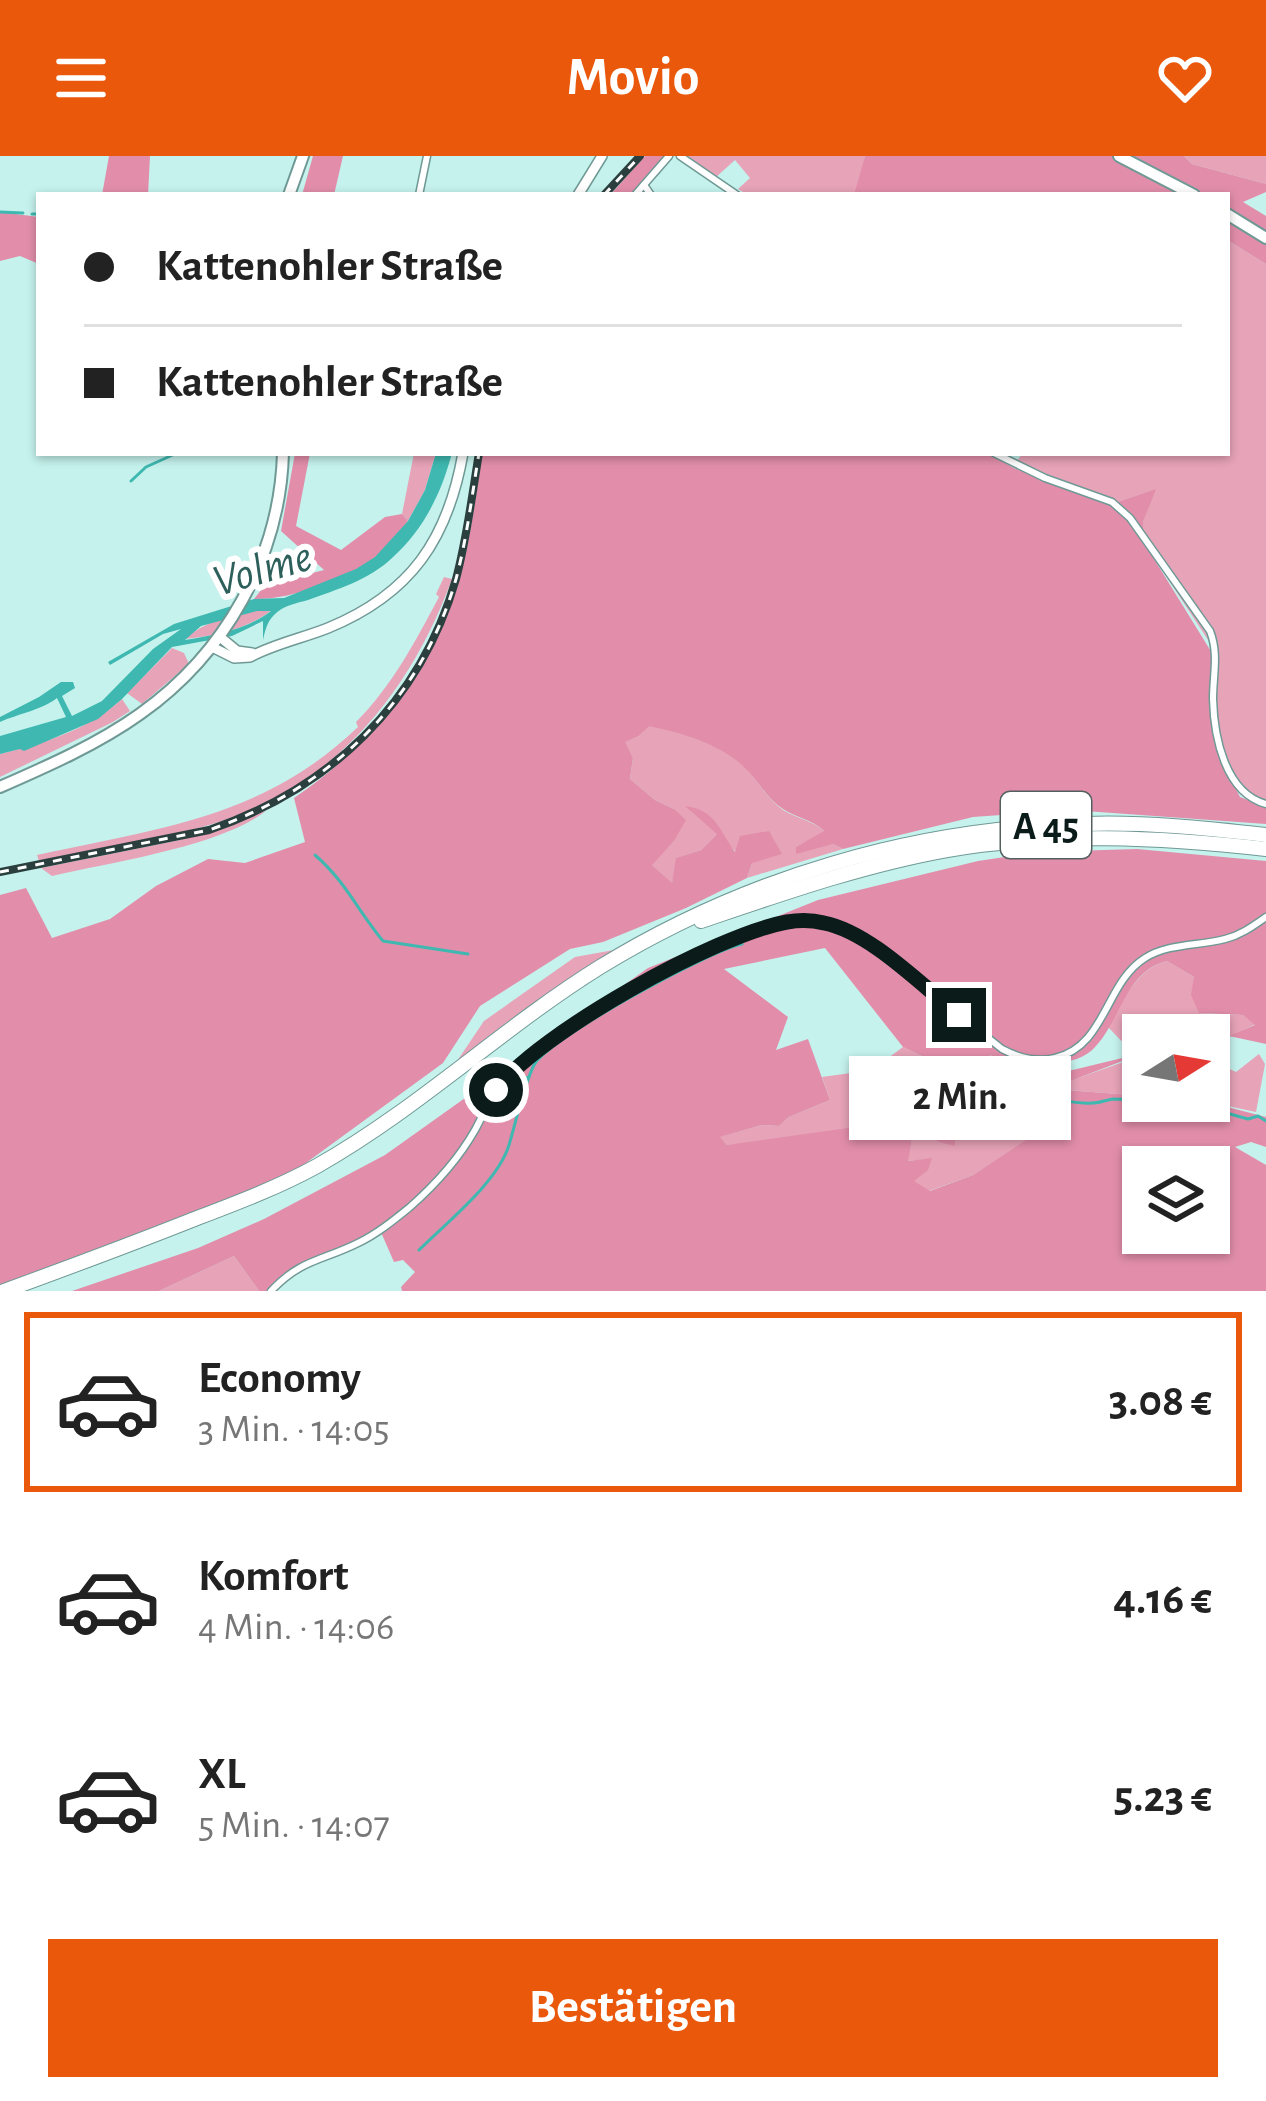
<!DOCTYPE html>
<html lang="de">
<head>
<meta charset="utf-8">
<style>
	body { margin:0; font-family:"Alegreya Sans",sans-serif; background:#f6f6f6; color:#222; height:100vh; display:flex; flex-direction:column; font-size:45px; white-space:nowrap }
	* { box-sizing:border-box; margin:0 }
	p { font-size:39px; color:#767676 }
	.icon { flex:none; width:66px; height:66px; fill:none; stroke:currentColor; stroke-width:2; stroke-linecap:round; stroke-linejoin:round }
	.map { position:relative; height:1135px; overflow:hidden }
	.sheet { display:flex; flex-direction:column; background:#fff; flex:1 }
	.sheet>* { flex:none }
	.top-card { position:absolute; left:36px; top:36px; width:1194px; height:264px; border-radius:0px; box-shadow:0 3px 9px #0004; display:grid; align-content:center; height:264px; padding:0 48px; background:#fff }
	.needle { width:78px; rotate:79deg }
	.buttons { position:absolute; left:1122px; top:858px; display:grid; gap:24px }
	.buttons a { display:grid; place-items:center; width:108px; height:108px; border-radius:0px; background:#fff; box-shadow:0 3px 9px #0004; font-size:60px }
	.end { position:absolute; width:54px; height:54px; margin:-27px; border:15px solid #0a1b1a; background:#fff; box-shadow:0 0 0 6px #fff }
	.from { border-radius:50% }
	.bubble { position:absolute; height:84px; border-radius:0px; background:#fff; box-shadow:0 3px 9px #0004; font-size:39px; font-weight:700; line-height:84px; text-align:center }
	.top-card b { display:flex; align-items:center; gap:42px; height:114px; font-size:45px }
	.top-card b+b { border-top:3px solid #e0e0e0 }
	.top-card i { width:30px; height:30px; background:#222 }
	ul { padding:21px 0 0; list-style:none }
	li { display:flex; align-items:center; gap:36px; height:180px; margin:0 24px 18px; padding:0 24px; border:6px solid transparent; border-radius:0px }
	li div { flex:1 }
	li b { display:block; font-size:45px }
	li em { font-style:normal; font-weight:700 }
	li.active { border-color:#ea580c }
	li>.icon { width:108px; height:108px; stroke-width:1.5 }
	.action { display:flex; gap:24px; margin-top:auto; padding:24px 48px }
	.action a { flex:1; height:138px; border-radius:0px; background:#ea580c; color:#fff; font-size:48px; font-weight:700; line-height:138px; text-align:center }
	header { display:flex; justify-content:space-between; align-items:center; height:156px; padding:0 48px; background:#ea580c; color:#fff; font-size:54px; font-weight:700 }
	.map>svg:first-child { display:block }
	.green { fill:#e7a3b8 }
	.forest { fill:#e28eaa; fill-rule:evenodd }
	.water { fill:#3eb8b0; fill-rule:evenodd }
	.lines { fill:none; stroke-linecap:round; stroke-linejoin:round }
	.stream { stroke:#3eb8b0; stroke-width:3 }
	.street-casing { stroke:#6f9995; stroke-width:9 }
	.secondary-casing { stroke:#6f9995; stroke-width:12 }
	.primary-casing { stroke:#6f9995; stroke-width:14 }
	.highway-casing { stroke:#6f9995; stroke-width:16 }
	.street { stroke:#fff; stroke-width:6 }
	.secondary { stroke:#fff; stroke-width:9 }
	.primary { stroke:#fff; stroke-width:10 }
	.highway { stroke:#fff; stroke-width:14 }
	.rail-casing { stroke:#2a3f3e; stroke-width:8 }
	.rail { stroke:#fff; stroke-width:3; stroke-dasharray:9; stroke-linecap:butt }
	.route { stroke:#0a1b1a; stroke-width:15 }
	.labels { text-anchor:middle; stroke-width:12; stroke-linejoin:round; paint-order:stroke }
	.shield { fill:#fff; stroke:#545f5f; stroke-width:3 }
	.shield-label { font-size:39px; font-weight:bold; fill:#0a1b1a }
	.water-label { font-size:45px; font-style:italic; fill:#2d5f5b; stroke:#fff }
</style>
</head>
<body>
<header><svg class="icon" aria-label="menu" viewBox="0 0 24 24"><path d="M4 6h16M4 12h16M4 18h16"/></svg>Movio<svg class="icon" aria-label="heart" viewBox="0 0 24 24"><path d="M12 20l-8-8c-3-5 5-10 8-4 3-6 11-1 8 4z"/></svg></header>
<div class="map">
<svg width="1266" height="1135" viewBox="0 0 1266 1135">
	<rect width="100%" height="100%" fill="#c5f2ed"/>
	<!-- green -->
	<g class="green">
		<path d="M 688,0 L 865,0 C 863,9 859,32 854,39 L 748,39 L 738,33 L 750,22 L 735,4 L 715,22 L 692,7 Z"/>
		<path d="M 1184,0 L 1266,0 L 1266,28 L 1192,8 Z"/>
		<path d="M 1227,84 L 1266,108 L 1266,648 L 1251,643 L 1226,608 L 1214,554 L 1216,496 L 1143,385 L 1143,366 L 1154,334 L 1117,346 L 1016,306 L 1023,297 L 1227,297 Z"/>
		<path d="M 414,297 L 436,297 L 425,334 L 408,365 L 402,358 Z"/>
		<path d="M 444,421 L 452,423 C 413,529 345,618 236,660 C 174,683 104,692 39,705 L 37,699 C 160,672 263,662 358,571 L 356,566 C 392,530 415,486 439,441 L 436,438 Z"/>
		<path d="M 272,454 C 247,473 215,480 184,483 C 209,463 240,455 272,454 Z"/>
		<path d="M 172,492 L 184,497 L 189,508 L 142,548 L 127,537 Z"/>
		<path d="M 122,543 L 130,555 L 113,566 L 0,621 L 0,598 C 44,587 88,574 122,543 Z"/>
		<path d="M 649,569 C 679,576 723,589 745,611 C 758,625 767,643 783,654 C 797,663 813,664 825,676 L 796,691 L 833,688 L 843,693 L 747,722 L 752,707 C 730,694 708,669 687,652 L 717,678 L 701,694 L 677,702 L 672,728 L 651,708 L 674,685 L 674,653 L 655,644 L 630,623 L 633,602 L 624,586 L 639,580 Z"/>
		<path d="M 266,655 C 219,691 112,706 52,720 L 41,712 L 180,684 Z"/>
		<path d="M 614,794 L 613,796 L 453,911 L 484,865 L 575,801 Z"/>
		<path d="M 1167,805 L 1194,821 L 1199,857 L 1243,859 L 1256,868 L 1229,881 L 1221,909 L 1236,916 L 1259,898 L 1265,908 L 1256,956 L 1204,945 L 1209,945 L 1209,879 L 1143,879 L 1143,897 L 1134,898 L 1108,871 C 1123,845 1136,813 1167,805 Z"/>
		<path d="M 903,891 L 928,903 L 933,921 L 990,899 L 1017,914 L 1029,912 L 1032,928 L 1029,936 L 1008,929 L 973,940 L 1039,959 L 1042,974 L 973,1019 L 929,1035 L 913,1025 L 930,1003 L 907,1005 L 912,983 L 922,969 L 948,969 L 956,959 L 962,961 L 941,947 L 904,979 L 727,989 L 719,981 L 762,969 L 779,970 L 789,961 L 830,944 L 822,921 L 872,914 Z"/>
		<path d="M 1143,899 L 1143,940 L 1066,934 L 1067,926 Z"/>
		<path d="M 234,1100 L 259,1135 L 159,1135 Z"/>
	</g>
	<!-- forest -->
	<g class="forest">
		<path d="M 109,0 L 150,0 L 148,39 L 102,39 Z"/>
		<path d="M 313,0 L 343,0 L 334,39 L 302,39 Z"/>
		<path d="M 645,0 L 666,0 L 632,39 L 610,39 Z"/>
		<path d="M 865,0 L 1184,0 L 1192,8 L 1266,28 L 1266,36 L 1243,46 L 1266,60 L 1266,108 L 1227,84 L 1227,39 L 854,39 Z"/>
		<path d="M 0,56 L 39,61 L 39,108 L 20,100 L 0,105 Z"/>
		<path d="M 295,297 L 310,297 L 296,370 L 341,394 L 385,361 L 402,358 L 408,365 C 398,378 388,392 374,402 C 345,424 290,444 254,443 L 265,429 L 324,414 L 281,375 Z"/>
		<path d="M 482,297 L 860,297 L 901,300 L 917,297 L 988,297 L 1014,312 L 1116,350 L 1117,346 L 1156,333 L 1143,366 L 1143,385 L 1212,497 L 1211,539 L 1224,609 L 1240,641 L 1266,651 L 1266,668 L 1071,654 L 973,661 L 843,693 L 833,688 L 796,698 L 796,691 L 824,675 C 812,663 796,662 783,653 C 766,642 758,624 744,611 C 722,589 679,576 649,570 L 639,580 L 625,586 L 633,602 L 630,623 L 655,644 L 674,653 L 686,664 L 674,685 L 652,709 L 672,727 L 676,702 L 701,694 L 717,678 L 685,650 C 716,654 719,674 735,696 L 740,680 L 769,675 L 782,698 L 752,707 L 747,722 L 686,752 L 603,786 L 570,793 L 480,850 L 443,907 L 299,1012 L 215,1054 L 0,1132 L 0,739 L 26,732 L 52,782 L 110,763 L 156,730 L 208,703 L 245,707 L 305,686 L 294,642 C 372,589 431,516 458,425 C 471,383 476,340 482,297 Z"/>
		<path d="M 1137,693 L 1266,705 L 1266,888 L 1229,880 L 1255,869 L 1243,859 L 1199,857 L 1191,839 L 1194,821 L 1167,805 C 1126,815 1121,863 1096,890 C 1085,903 1068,906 1053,908 C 1020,913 1019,915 990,899 L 968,928 L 942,928 L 933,921 L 928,903 L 903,891 L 825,792 L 724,813 L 788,861 L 776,894 L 808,883 L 830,944 L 789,961 L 779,970 L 762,969 L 720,981 L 727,989 L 884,967 L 904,979 L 912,958 L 941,947 L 961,949 L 963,962 L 956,959 L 948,968 L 955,973 L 955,990 C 940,987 929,984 922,970 L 912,983 L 908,1005 L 932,1002 L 928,1014 L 914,1025 L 930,1035 L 973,1019 L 1041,974 L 1038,959 L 1009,977 L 982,969 L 973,940 L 1008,929 L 1028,936 L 1032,928 L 1052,919 L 1143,897 L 1068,926 L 1066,934 L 1143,940 L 1143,945 L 1204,945 L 1266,961 L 1266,991 L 1251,986 L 1235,991 L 1266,1009 L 1266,1135 L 402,1135 L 401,1131 L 415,1116 L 403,1104 L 394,1106 L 380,1074 L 355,1089 L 318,1102 L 271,1135 L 259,1135 L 234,1100 L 159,1135 L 72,1135 L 198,1092 L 264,1063 L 385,999 L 648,812 L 818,744 L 978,705 L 1038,696 ZM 1143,1011 L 1209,1011 L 1209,1077 L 1143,1077 Z"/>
	</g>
	<!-- water -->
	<path class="water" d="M 436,297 L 452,297 C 441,338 424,373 392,402 C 369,424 338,433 308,444 C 297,447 282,450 274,459 C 267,466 265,475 263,484 L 263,465 L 232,480 L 172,491 L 122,543 L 98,563 L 24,595 L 20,593 L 0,598 L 0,580 L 66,561 L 57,542 C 44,553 18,558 0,566 L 0,561 L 39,541 L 61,526 L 73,526 L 75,532 L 62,540 L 72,560 L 102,545 L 153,493 L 181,473 L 163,478 L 110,509 L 108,506 L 174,468 L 254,443 L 284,442 L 356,413 L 375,401 L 408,365 L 425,334 ZM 257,455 L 271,455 C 246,474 216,479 185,484 L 201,470 Z"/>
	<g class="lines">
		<!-- stream -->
		<g class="stream">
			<path d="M 0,56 L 23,57"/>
			<path d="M 32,58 L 39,58"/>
			<path d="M 131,325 L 146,311 L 177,297"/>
			<path d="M 315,699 C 346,726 358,755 383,785 L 468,798"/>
			<path d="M 514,926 L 529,921"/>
			<path d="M 1042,938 C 1056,944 1077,948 1093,947 C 1099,947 1106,944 1113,943 C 1123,943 1131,944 1143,942"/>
			<path d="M 1161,945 L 1187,949 L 1201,947 L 1212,953 L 1248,963 L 1258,960 L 1266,965"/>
			<path d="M 419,1094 C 446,1067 498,1026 509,989 C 516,966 523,931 534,909 C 547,883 710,794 742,788"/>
		</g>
		<!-- street casing -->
		<g class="street-casing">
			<g id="street">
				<path d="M 680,0 L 737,39"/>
				<path d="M 644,29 L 651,39"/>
				<path d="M 419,39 L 427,0"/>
				<path d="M 635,39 L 669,0"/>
				<path d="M 994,297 L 1045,322 L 1112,346 L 1130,362 L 1210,475 C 1219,498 1213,519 1213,543 C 1214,581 1225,637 1266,648"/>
				<path d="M 271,1135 C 301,1103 322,1105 358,1087 C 377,1078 394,1064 410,1051 C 436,1028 458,1004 475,974 C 484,958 489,941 502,927 C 513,913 529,903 544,892 C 607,843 707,782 786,766 C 812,760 842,769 864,783 L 1002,893 C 1019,902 1036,907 1055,902 C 1106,890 1105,827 1145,802 C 1169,787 1199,790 1225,783 C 1241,779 1253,770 1266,761"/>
			</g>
		</g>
		<!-- secondary casing -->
		<g class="secondary-casing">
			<g id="secondary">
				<path d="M 578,39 L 602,0"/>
				<path d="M 220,481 L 237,495 L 252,497"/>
				<path d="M 212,491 L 234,502 L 250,501 C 274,488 303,482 328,472 C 411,438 448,383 463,297"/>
			</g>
		</g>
		<!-- primary casing -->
		<g class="primary-casing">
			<g id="primary">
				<path d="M 1119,0 L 1194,39"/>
				<path d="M 289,39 L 303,0"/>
				<path d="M 1227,58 L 1266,82"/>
				<path d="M 0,631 C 48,610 98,588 140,558 C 225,498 280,401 283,297"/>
			</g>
		</g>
		<!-- highway casing -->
		<g class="highway-casing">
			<g id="highway">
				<path d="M 701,765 C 781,738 863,709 947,694 C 1054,676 1159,681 1266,693"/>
				<path d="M 4,1135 C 67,1112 129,1089 192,1064 C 234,1048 277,1032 317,1010 C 418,953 502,872 600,811 C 745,722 914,672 1084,668 C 1145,666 1206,672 1266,679"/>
			</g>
		</g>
		<!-- street -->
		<use href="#street" class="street"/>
		<!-- secondary -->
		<use href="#secondary" class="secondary"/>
		<!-- primary -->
		<use href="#primary" class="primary"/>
		<!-- highway -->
		<use href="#highway" class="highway"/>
		<!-- rail casing -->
		<g class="rail-casing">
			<g id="rail">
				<path d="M 604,39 L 640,0"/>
				<path d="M 0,716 L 209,674 C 329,633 420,548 456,423 C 467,382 472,339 479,297"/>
			</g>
		</g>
		<!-- rail -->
		<use href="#rail" class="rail"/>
	</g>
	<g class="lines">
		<!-- route -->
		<path class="route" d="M 496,934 C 539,877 715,779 787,766 C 799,764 812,764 824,767 C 870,776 921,829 959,859"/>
	</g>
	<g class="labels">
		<!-- shield labels -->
		<rect class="shield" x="1001" y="636" width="90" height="66" rx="9"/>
		<g class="shield-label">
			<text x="1046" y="683">A 45</text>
		</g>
		<!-- water labels -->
		<g class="water-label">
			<text transform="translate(262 411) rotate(-16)" y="16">Volme</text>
		</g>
	</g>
</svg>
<div class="buttons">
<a><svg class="needle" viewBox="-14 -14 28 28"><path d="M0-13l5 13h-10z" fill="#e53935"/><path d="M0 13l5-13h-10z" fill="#767676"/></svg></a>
<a><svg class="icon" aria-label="layers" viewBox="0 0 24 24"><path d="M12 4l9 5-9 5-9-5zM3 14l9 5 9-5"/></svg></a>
</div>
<i class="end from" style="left:496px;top:934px"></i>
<i class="end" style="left:959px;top:859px"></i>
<div class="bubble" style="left:849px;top:900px;width:222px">2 Min.</div>
<div class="top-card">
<b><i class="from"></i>Kattenohler Straße</b>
<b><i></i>Kattenohler Straße</b>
</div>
</div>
<section class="sheet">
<ul>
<li class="active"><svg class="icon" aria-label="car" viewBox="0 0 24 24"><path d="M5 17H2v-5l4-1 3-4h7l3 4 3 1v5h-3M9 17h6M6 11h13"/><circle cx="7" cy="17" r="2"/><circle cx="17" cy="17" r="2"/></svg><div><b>Economy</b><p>3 Min. · 14:05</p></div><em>3.08 €</em></li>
<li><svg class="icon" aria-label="car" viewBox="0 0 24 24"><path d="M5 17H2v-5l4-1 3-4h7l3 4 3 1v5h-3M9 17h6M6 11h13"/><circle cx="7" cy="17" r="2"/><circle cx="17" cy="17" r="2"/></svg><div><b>Komfort</b><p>4 Min. · 14:06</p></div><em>4.16 €</em></li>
<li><svg class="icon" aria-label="car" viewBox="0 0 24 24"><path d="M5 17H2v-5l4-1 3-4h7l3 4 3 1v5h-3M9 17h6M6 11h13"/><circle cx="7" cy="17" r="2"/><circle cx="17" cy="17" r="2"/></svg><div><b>XL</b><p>5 Min. · 14:07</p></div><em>5.23 €</em></li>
</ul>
<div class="action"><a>Bestätigen</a></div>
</section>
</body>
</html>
